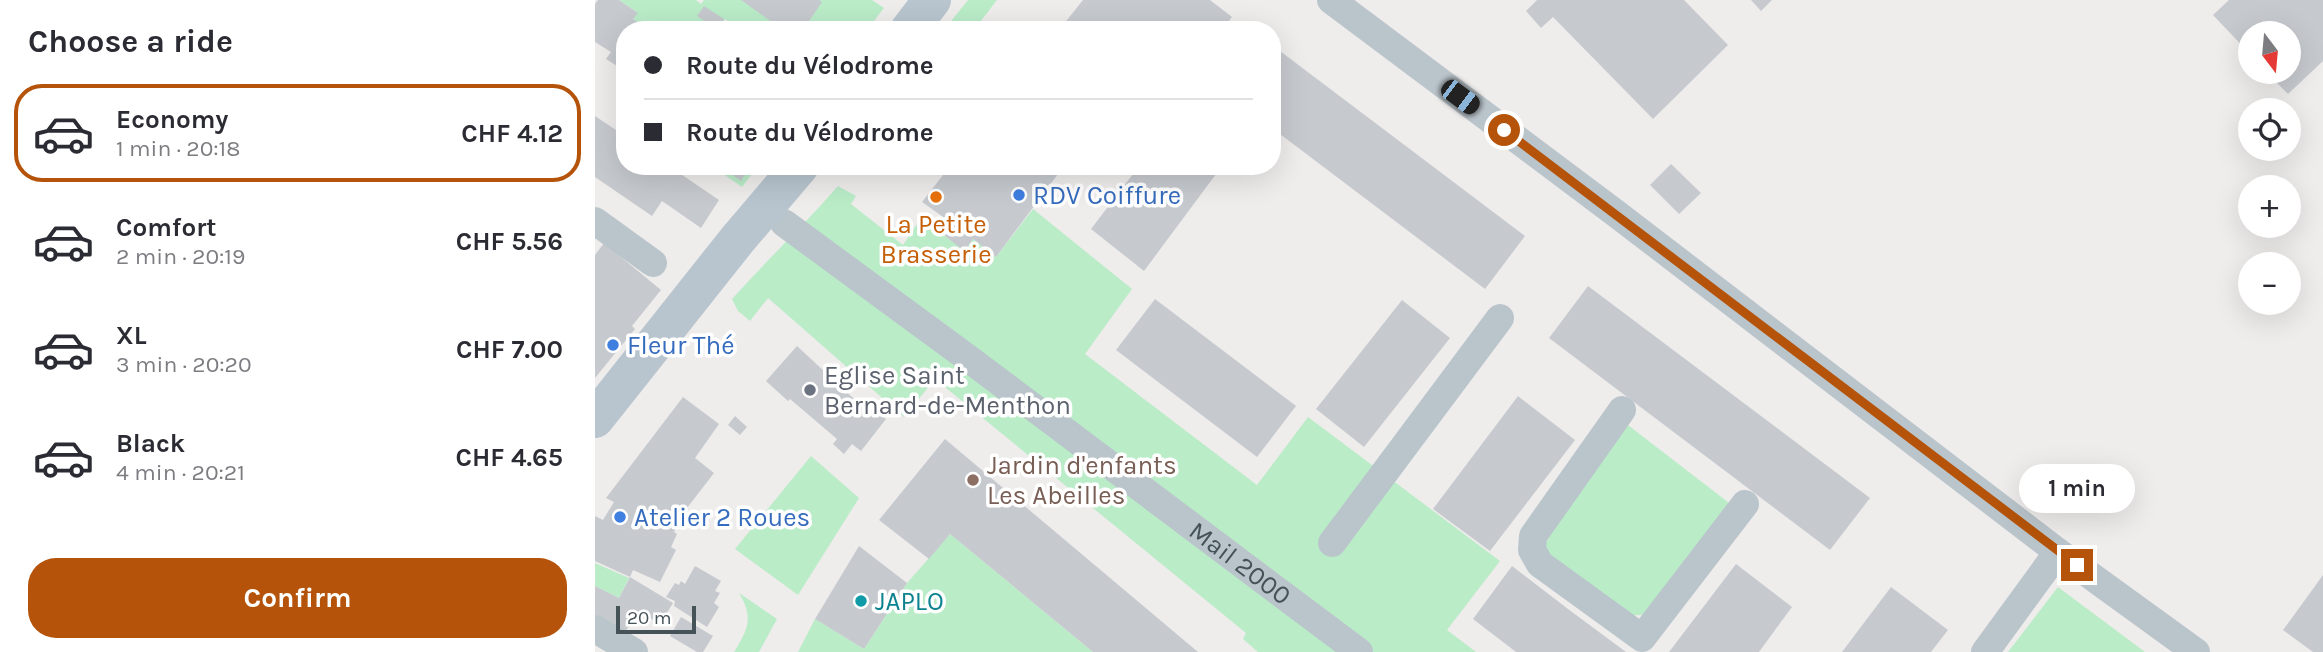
<!DOCTYPE html>
<html lang="en">
<head>
<meta charset="utf-8">
<style>
	body { margin:0; font-family:Karla,sans-serif; background:#f2f2f3; color:#2b2b33; height:100vh; display:flex; flex-direction:column; font-size:26px; white-space:nowrap }
	* { box-sizing:border-box; margin:0 }
	p { font-size:23px; color:#7c7c81 }
	.icon { flex:none; width:38px; height:38px; fill:none; stroke:currentColor; stroke-width:2; stroke-linecap:round; stroke-linejoin:round }
	.map { position:relative; flex:1; overflow:hidden }
	.panel { display:flex; flex-direction:column; background:#fff; width:595px }
	.panel>* { flex:none }
	.top-card { position:absolute; left:21px; top:21px; width:665px; height:154px; border-radius:28px; box-shadow:0 7px 28px #0002; display:grid; align-content:center; height:154px; padding:0 28px; background:#fff }
	.needle { width:46px; rotate:164deg }
	.controls { position:absolute; left:1643px; top:21px; display:grid; gap:14px }
	.controls a { display:grid; place-items:center; width:63px; height:63px; border-radius:50%; background:#fff; box-shadow:0 7px 28px #0002; font-size:35px }
	.scale { position:absolute; left:21px; bottom:18px; width:80px; box-sizing:border-box; padding-left:7px; border:4px solid #455258; border-top:0; font-size:19px; line-height:24px; white-space:nowrap; color:#455258; -webkit-text-stroke:5px #fff; paint-order:stroke }
	.end { position:absolute; width:32px; height:32px; margin:-16px; border:9px solid #b45309; background:#fff; box-shadow:0 0 0 4px #fff }
	.from { border-radius:50% }
	.bubble { position:absolute; height:49px; border-radius:24px; background:#fff; box-shadow:0 7px 28px #0002; font-size:23px; font-weight:700; line-height:49px; text-align:center }
	.car { position:absolute; width:21px; height:42px; margin:-21px -10px; border-radius:9px; box-shadow:0 0 5px 2px #0007; background:linear-gradient(#222 24%,#8ab4d8 0 40%,#222 0 76%,#8ab4d8 0 86%,#222 0) }
	.top-card b { display:flex; align-items:center; gap:24px; height:66px; font-size:26px }
	.top-card b+b { border-top:2px solid #e1e1e2 }
	.top-card i { width:18px; height:18px; background:#2b2b33 }
	ul { padding:0; list-style:none }
	li { display:flex; align-items:center; gap:21px; height:98px; margin:0 14px 10px; padding:0 14px; border:4px solid transparent; border-radius:28px }
	li div { flex:1 }
	li b { display:block; font-size:26px }
	li em { font-style:normal; font-weight:700 }
	li.on { border-color:#b45309 }
	li>.icon { width:63px; height:63px; stroke-width:1.5 }
	h2 { padding:0 28px; font-size:32px; line-height:84px }
	.primary-button { display:flex; gap:14px; margin-top:auto; padding:14px 28px }
	.primary-button a { flex:1; height:80px; border-radius:28px; background:#b45309; color:#fff; font-size:28px; font-weight:700; line-height:80px; text-align:center }
	main { display:flex; flex:1; min-height:0 }
	.map>svg:first-child { display:block }
	.green { fill:#baecc8 }
	.building { fill:#c6cacf }
	.lines { fill:none; stroke-linecap:round; stroke-linejoin:round }
	.street { stroke:#bac5cb; stroke-width:28 }
	.secondary { stroke:#b8c5ce; stroke-width:38 }
	.route { stroke:#b45309; stroke-width:9 }
	.shop-dot { fill:#3f7fe0; stroke:#fff; stroke-width:2.5 }
	.food-dot { fill:#e8710a; stroke:#fff; stroke-width:2.5 }
	.worship-dot { fill:#6b7280; stroke:#fff; stroke-width:2.5 }
	.education-dot { fill:#8d6e63; stroke:#fff; stroke-width:2.5 }
	.culture-dot { fill:#0f9aa8; stroke:#fff; stroke-width:2.5 }
	.labels { text-anchor:middle; stroke-width:7; stroke-linejoin:round; paint-order:stroke }
	.shop-label { font-size:26px; fill:#366cbe; stroke:#fff; text-anchor:start }
	.food-label { font-size:26px; fill:#c56008; stroke:#fff }
	.worship-label { font-size:26px; fill:#5b616d; stroke:#fff; text-anchor:start }
	.education-label { font-size:26px; fill:#785e54; stroke:#fff; text-anchor:start }
	.street-label { font-size:26px; fill:#455258; stroke:#fff }
	.culture-label { font-size:26px; fill:#0d838f; stroke:#fff; text-anchor:start }
</style>
</head>
<body>
<main>
<section class="panel">
<h2>Choose a ride</h2>
<ul>
<li class="on"><svg class="icon" aria-label="car" viewBox="0 0 24 24"><path d="M5 17H2v-5l4-1 3-4h7l3 4 3 1v5h-3M9 17h6M6 11h13"/><circle cx="7" cy="17" r="2"/><circle cx="17" cy="17" r="2"/></svg><div><b>Economy</b><p>1 min · 20:18</p></div><em>CHF 4.12</em></li>
<li><svg class="icon" aria-label="car" viewBox="0 0 24 24"><path d="M5 17H2v-5l4-1 3-4h7l3 4 3 1v5h-3M9 17h6M6 11h13"/><circle cx="7" cy="17" r="2"/><circle cx="17" cy="17" r="2"/></svg><div><b>Comfort</b><p>2 min · 20:19</p></div><em>CHF 5.56</em></li>
<li><svg class="icon" aria-label="car" viewBox="0 0 24 24"><path d="M5 17H2v-5l4-1 3-4h7l3 4 3 1v5h-3M9 17h6M6 11h13"/><circle cx="7" cy="17" r="2"/><circle cx="17" cy="17" r="2"/></svg><div><b>XL</b><p>3 min · 20:20</p></div><em>CHF 7.00</em></li>
<li><svg class="icon" aria-label="car" viewBox="0 0 24 24"><path d="M5 17H2v-5l4-1 3-4h7l3 4 3 1v5h-3M9 17h6M6 11h13"/><circle cx="7" cy="17" r="2"/><circle cx="17" cy="17" r="2"/></svg><div><b>Black</b><p>4 min · 20:21</p></div><em>CHF 4.65</em></li>
</ul>
<div class="primary-button"><a>Confirm</a></div>
</section>
<div class="map">
<svg width="1728" height="652" viewBox="0 0 1728 652">
	<rect width="100%" height="100%" fill="#efecec"/>
	<!-- green -->
	<g class="green">
		<path d="M 24,0 L 101,0 L 106,4 L 109,0 L 277,0 L 289,8 L 272,30 L 145,30 L 130,19 L 122,30 L 55,30 L 38,19 L 42,12 Z"/>
		<path d="M 373,0 L 402,0 L 379,30 L 349,30 Z"/>
		<path d="M 117,166 L 163,166 L 147,187 Z"/>
		<path d="M 243,186 L 261,196 L 256,204 L 308,245 L 326,218 L 369,250 L 378,239 L 401,257 L 438,209 L 537,289 L 490,354 L 662,485 L 713,417 L 905,561 L 852,630 L 881,652 L 663,652 L 648,639 L 651,633 L 340,379 L 309,417 L 173,298 L 155,321 L 143,311 L 137,299 C 172,260 209,225 243,186 Z"/>
		<path d="M 1029,422 L 1138,506 L 1060,609 L 1046,615 L 1027,616 L 955,561 L 949,545 Z"/>
		<path d="M 216,456 L 264,498 L 203,595 L 140,549 Z"/>
		<path d="M 355,534 L 498,652 L 203,652 L 220,619 L 269,649 L 312,583 Z"/>
		<path d="M 0,563 L 34,578 L 24,598 L 0,586 Z"/>
		<path d="M 1463,587 L 1550,652 L 1413,652 Z"/>
		<path d="M 144,593 L 182,619 L 164,652 L 139,652 C 153,629 159,618 144,593 Z"/>
	</g>
	<!-- building -->
	<g class="building">
		<path d="M 3,0 L 24,0 L 43,13 L 38,19 L 55,30 L 30,30 L 30,71 L 11,59 L 16,52 L 0,42 L 0,4 Z"/>
		<path d="M 146,0 L 224,0 L 227,2 L 208,30 L 188,30 Z"/>
		<path d="M 488,0 L 615,0 L 637,17 L 627,30 L 464,30 Z"/>
		<path d="M 942,0 L 1089,0 L 1133,45 L 1058,119 L 958,17 L 946,28 L 931,11 Z"/>
		<path d="M 1156,0 L 1177,0 L 1166,11 Z"/>
		<path d="M 1634,0 L 1728,0 L 1728,61 L 1693,94 L 1671,72 L 1694,72 L 1694,33 L 1656,33 L 1656,55 L 1618,15 Z"/>
		<path d="M 109,6 L 129,19 L 123,30 L 102,16 Z"/>
		<path d="M 677,45 L 930,236 L 890,289 L 677,128 Z"/>
		<path d="M 0,116 L 30,136 L 30,166 L 74,166 L 124,200 L 106,228 L 67,201 L 57,216 L 0,177 Z"/>
		<path d="M 1076,164 L 1106,193 L 1084,214 L 1055,185 Z"/>
		<path d="M 125,166 L 155,166 L 146,181 Z"/>
		<path d="M 355,166 L 469,166 L 401,257 L 378,239 L 369,251 L 350,236 L 358,224 L 327,202 Z"/>
		<path d="M 544,166 L 627,166 L 549,271 L 496,229 Z"/>
		<path d="M 9,243 L 66,290 L 37,326 L 40,329 L 0,378 L 0,255 Z"/>
		<path d="M 993,286 L 1275,498 L 1235,550 L 954,338 Z"/>
		<path d="M 560,299 L 701,406 L 662,457 L 521,350 Z"/>
		<path d="M 807,300 L 855,338 L 769,447 L 721,409 Z"/>
		<path d="M 202,346 L 270,409 L 274,404 L 291,419 L 266,451 L 257,444 L 249,454 L 238,444 L 242,439 L 195,399 L 193,401 L 171,381 Z"/>
		<path d="M 923,396 L 980,440 L 895,551 L 838,509 Z"/>
		<path d="M 88,397 L 124,424 L 100,458 L 119,473 L 92,508 L 79,532 L 82,534 L 76,547 L 81,550 L 65,582 L 38,570 L 35,577 L 78,603 L 65,624 L 44,611 L 26,638 L 0,622 L 0,586 L 24,598 L 35,577 L 0,561 L 0,516 L 8,520 L 19,502 L 11,498 Z"/>
		<path d="M 140,416 L 152,427 L 145,435 L 133,425 Z"/>
		<path d="M 350,439 L 603,652 L 498,652 L 355,534 L 334,559 L 284,520 Z"/>
		<path d="M 264,546 L 312,583 L 269,649 L 220,619 Z"/>
		<path d="M 1141,564 L 1197,607 L 1164,652 L 1074,652 Z"/>
		<path d="M 100,566 L 126,581 L 120,591 L 125,593 L 119,603 L 124,607 L 112,627 L 79,606 L 80,601 L 71,597 L 80,583 L 84,585 L 86,581 L 90,584 Z"/>
		<path d="M 917,566 L 973,609 L 1031,652 L 921,652 L 878,619 Z"/>
		<path d="M 1728,575 L 1728,652 L 1718,652 L 1688,630 Z"/>
		<path d="M 1296,587 L 1353,630 L 1336,652 L 1247,652 Z"/>
		<path d="M 86,617 L 118,636 L 108,652 L 102,652 L 75,636 Z"/>
	</g>
	<g class="lines">
		<!-- street -->
		<g class="street">
			<path d="M 736,0 L 1019,212 L 1463,552 L 1601,652"/>
			<path d="M 0,221 L 58,263"/>
			<path id="s1" d="M 189,223 L 370,356 L 764,652"/>
			<path d="M 1027,410 L 938,536 L 937,550 L 945,564 L 1047,638 L 1150,504"/>
			<path d="M 737,543 L 905,318"/>
			<path d="M 0,629 L 39,652"/>
			<path d="M 1390,652 L 1463,552"/>
		</g>
		<!-- secondary -->
		<g class="secondary">
			<path d="M 314,30 L 337,0"/>
			<path d="M 0,419 L 142,240 L 205,166"/>
		</g>
	</g>
	<g class="lines">
		<!-- route -->
		<path class="route" d="M 909,130 L 1482,565"/>
	</g>
	<!-- markers -->
	<g class="shop-dot">
		<circle cx="424" cy="195" r="7"/>
		<circle cx="18" cy="345" r="7"/>
		<circle cx="25" cy="517" r="7"/>
	</g>
	<circle class="food-dot" cx="341" cy="197" r="7"/>
	<circle class="worship-dot" cx="215" cy="390" r="7"/>
	<circle class="education-dot" cx="378" cy="480" r="7"/>
	<circle class="culture-dot" cx="266" cy="601" r="7"/>
	<g class="labels">
		<!-- shop labels -->
		<g class="shop-label">
			<text x="438" y="204">RDV Coiffure</text>
			<text x="32" y="354">Fleur Thé</text>
			<text x="39" y="526">Atelier 2 Roues</text>
		</g>
		<!-- food labels -->
		<g class="food-label">
			<text x="341" y="233">La Petite<tspan x="341" dy="30">Brasserie</tspan></text>
		</g>
		<!-- worship labels -->
		<g class="worship-label">
			<text x="229" y="384">Eglise Saint<tspan x="229" dy="30">Bernard-de-Menthon</tspan></text>
		</g>
		<!-- education labels -->
		<g class="education-label">
			<text x="392" y="474">Jardin d'enfants<tspan x="392" dy="30">Les Abeilles</tspan></text>
		</g>
		<!-- street labels -->
		<g class="street-label">
			<text dy="9" stroke="none"><textPath href="#s1" startOffset="569">Mail 2000</textPath></text>
		</g>
		<!-- culture labels -->
		<g class="culture-label">
			<text x="280" y="610">JAPLO</text>
		</g>
	</g>
</svg>
<div class="controls">
<a><svg class="needle" viewBox="-14 -14 28 28"><path d="M0-13l5 13h-10z" fill="#e53935"/><path d="M0 13l5-13h-10z" fill="#7c7c81"/></svg></a>
<a><svg class="icon" aria-label="locate" viewBox="0 0 24 24"><circle cx="12" cy="12" r="6"/><path d="M12 2v4M12 18v4M2 12h4M18 12h4"/></svg></a>
<a>+</a>
<a>−</a>
</div>
<div class="scale">20 m</div>
<i class="end from" style="left:909px;top:130px"></i>
<i class="end" style="left:1482px;top:565px"></i>
<div class="bubble" style="left:1424px;top:464px;width:116px">1 min</div>
<i class="car" style="left:865px;top:97px;rotate:127deg"></i>
<div class="top-card">
<b><i class="from"></i>Route du Vélodrome</b>
<b><i></i>Route du Vélodrome</b>
</div>
</div>
</main>
</body>
</html>
